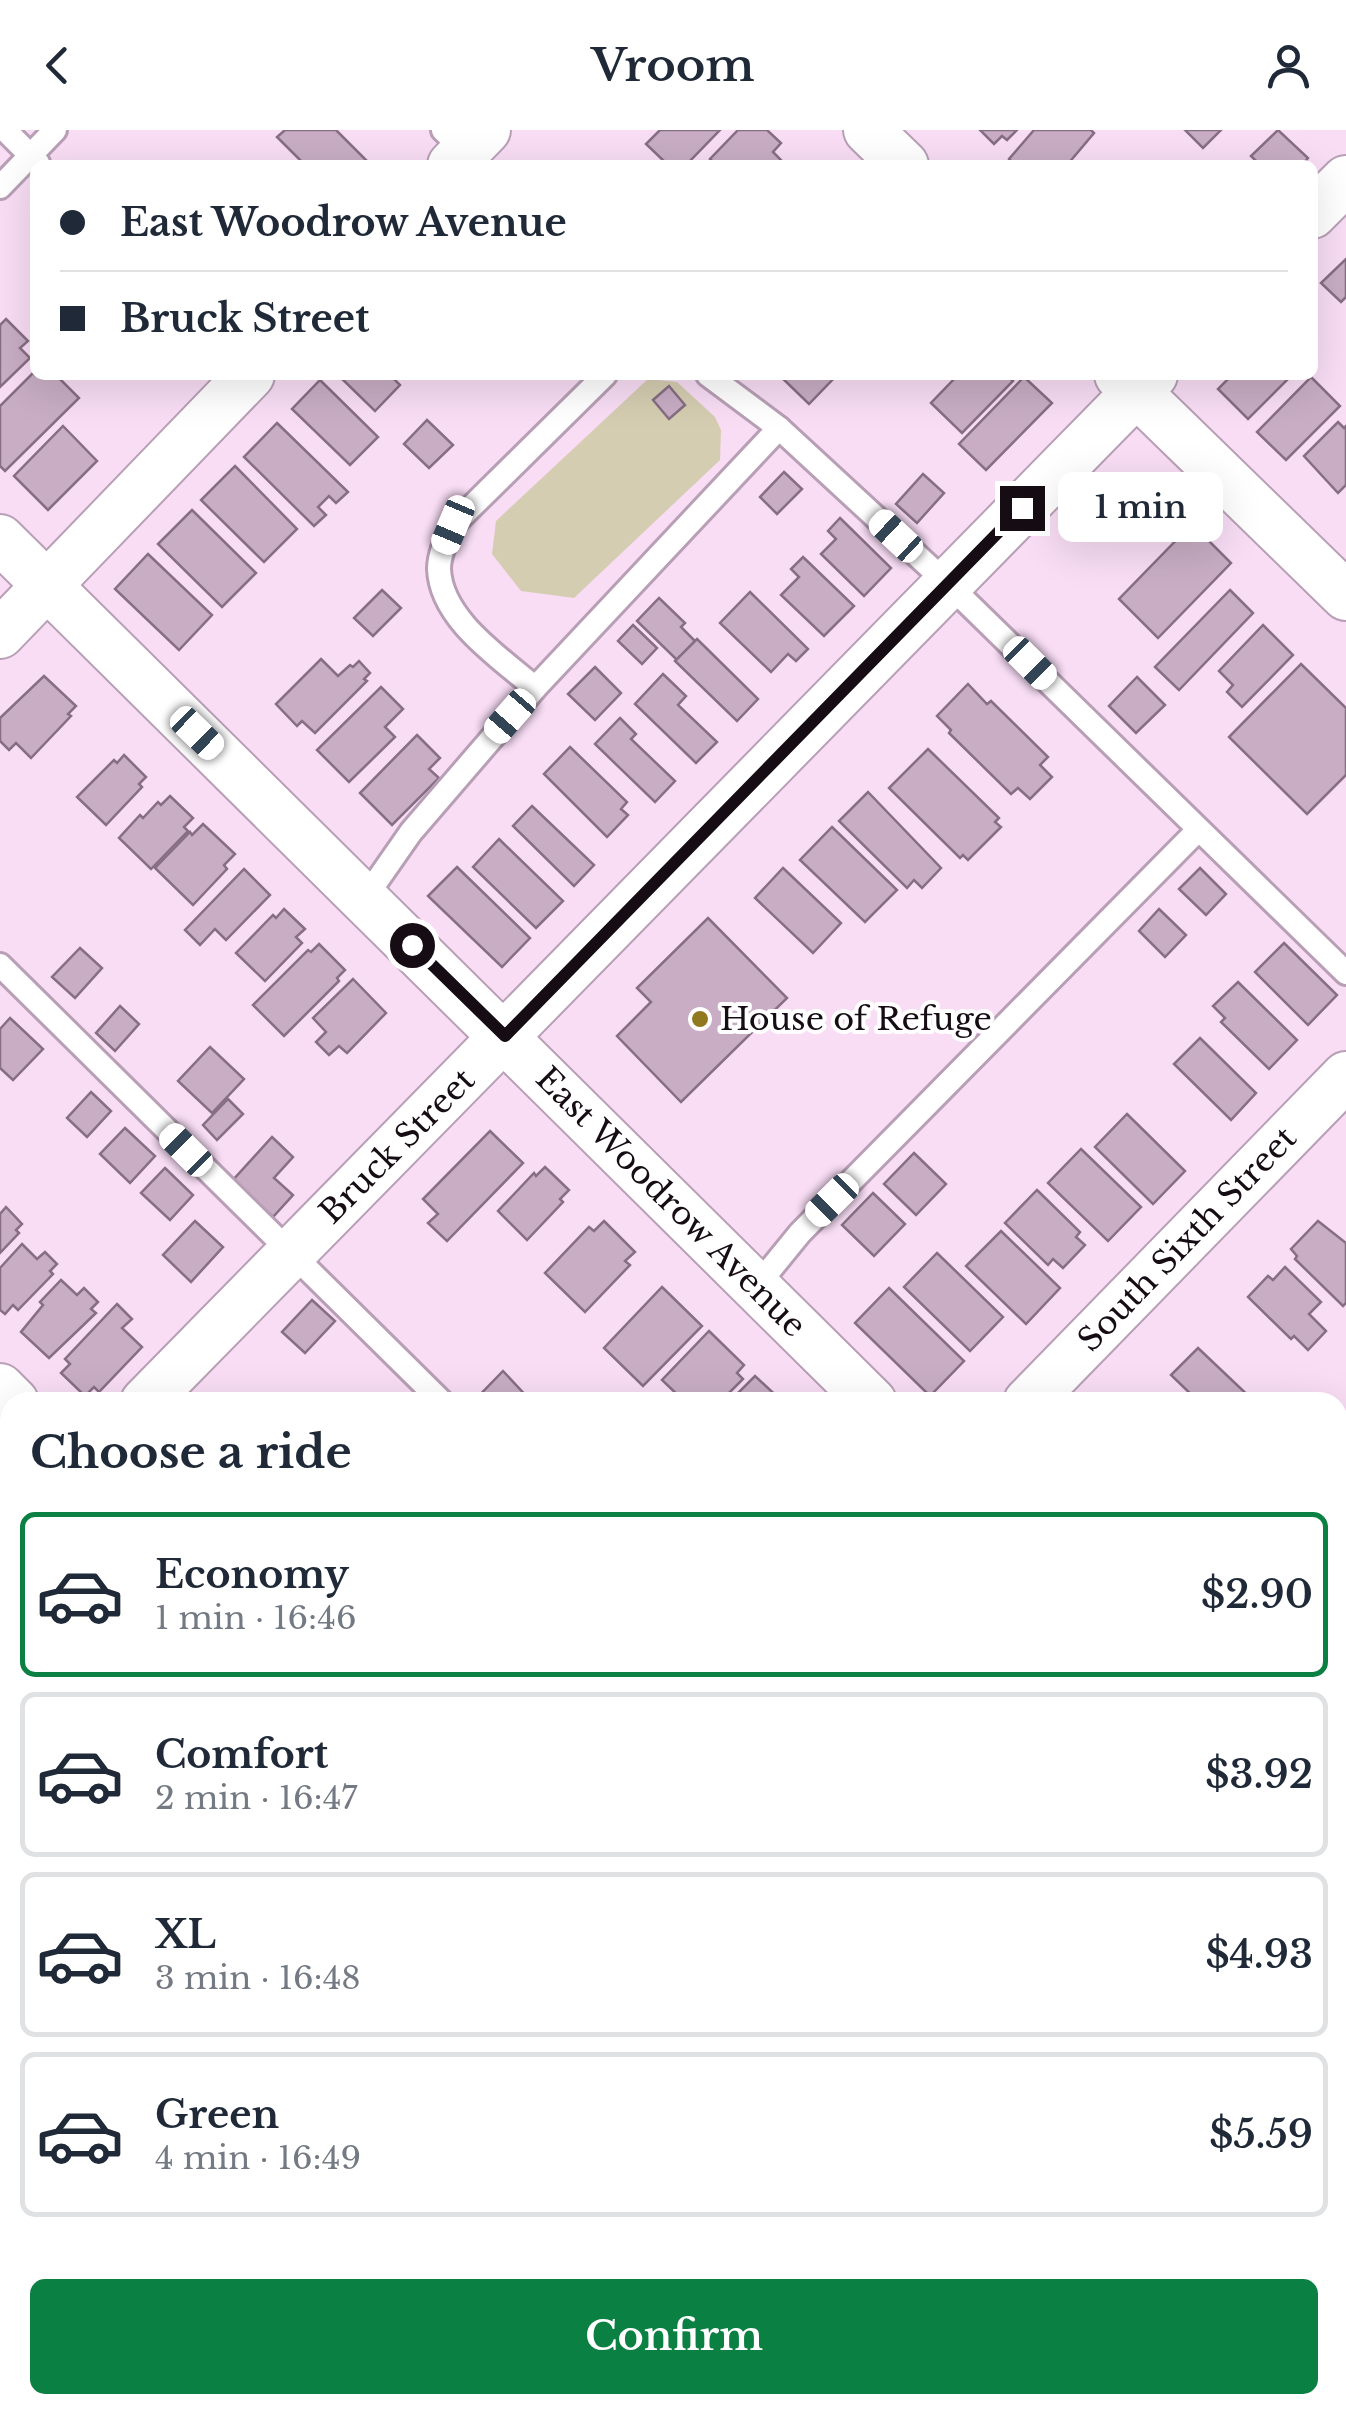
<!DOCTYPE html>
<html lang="en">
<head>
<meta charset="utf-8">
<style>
	body { margin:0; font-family:"Libre Baskerville",serif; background:#f6f6f7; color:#1f2937; height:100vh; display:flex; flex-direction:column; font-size:38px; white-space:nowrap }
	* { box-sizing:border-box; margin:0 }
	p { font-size:32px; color:#747a83 }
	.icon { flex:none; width:55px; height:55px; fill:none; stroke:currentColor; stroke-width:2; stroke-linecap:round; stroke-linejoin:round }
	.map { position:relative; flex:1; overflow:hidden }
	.panel { position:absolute; left:0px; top:1262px; width:1348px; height:1022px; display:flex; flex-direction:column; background:#fff; border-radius:30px 30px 0 0; box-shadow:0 10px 40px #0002 }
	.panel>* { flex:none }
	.hud { position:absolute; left:30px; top:30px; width:1288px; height:220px; border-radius:15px; box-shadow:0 10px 40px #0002; display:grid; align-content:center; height:220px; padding:0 30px; background:#fff }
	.end { position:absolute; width:45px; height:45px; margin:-22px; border:12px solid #150c14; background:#fff; box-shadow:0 0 0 5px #fff }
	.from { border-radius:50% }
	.bubble { position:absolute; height:70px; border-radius:15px; background:#fff; box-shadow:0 10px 40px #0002; font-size:32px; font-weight:600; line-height:70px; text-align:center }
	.car { position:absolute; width:30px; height:60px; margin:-30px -15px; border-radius:12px; box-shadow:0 0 8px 2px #0007; background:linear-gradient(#fff 24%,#345 0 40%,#fff 0 76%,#345 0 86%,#fff 0) }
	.hud b { display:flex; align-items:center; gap:35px; height:95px; font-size:38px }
	.hud b+b { border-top:2px solid #e0e1e3 }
	.hud i { width:25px; height:25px; background:#1f2937 }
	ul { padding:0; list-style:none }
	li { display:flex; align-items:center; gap:30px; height:165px; margin:0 20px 15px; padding:0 10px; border:5px solid #e0e1e3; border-radius:15px }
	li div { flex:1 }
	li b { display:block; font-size:38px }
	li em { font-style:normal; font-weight:600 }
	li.current { border-color:#0b8043 }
	li>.icon { width:90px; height:90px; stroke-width:1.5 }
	h2 { padding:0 30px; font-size:45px; line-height:120px }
	.primary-button { display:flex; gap:20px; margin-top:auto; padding:20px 30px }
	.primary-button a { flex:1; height:115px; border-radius:15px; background:#0b8043; color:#fff; font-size:40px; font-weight:600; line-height:115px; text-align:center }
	header { display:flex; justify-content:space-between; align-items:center; height:130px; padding:0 30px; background:#fff; font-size:45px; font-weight:600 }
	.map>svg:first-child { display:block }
	.green { fill:#d5cdb1 }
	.building { fill:#c8adc4; stroke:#866e83; stroke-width:2.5 }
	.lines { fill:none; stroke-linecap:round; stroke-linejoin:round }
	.lane-casing { stroke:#b89fb5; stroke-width:28 }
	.street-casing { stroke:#b89fb5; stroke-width:52 }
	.lane { stroke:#fff; stroke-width:22 }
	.street { stroke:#fff; stroke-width:48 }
	.route { stroke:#150c14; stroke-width:12 }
	.poi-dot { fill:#90791f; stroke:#fff; stroke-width:4 }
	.labels { text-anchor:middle; stroke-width:8; stroke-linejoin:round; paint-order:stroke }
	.poi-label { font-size:32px; fill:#150c14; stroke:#fff; text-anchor:start }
	.street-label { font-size:32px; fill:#150c14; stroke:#fff }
</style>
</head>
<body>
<header><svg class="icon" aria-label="back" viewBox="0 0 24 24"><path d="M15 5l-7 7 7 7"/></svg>Vroom<svg class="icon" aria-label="person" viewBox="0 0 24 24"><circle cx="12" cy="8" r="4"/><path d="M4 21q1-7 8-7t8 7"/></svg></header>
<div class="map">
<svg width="1346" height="2283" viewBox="0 0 1346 2283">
	<rect width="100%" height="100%" fill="#f8ddf5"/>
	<!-- green -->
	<path class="green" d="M 648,249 L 677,252 L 715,287 L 721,300 L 720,330 L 574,468 L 521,461 L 492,424 L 496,391 Z"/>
	<!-- building -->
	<g class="building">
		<path d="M 285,0 L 336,0 L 371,35 L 305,35 L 277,7 Z"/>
		<path d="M 660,0 L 720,0 L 686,35 L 668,35 L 646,14 Z"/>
		<path d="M 738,0 L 767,0 L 781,13 L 773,22 L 781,30 L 777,35 L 716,35 L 710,29 Z"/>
		<path d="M 980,0 L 1017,0 L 1007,10 L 1002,6 L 994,14 Z"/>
		<path d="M 1034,0 L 1091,0 L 1094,3 L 1067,35 L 1015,35 L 1009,29 Z"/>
		<path d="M 1185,0 L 1221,0 L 1203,18 Z"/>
		<path d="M 1278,0 L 1308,28 L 1302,35 L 1260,35 L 1251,26 Z"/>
		<path d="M 1346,129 L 1346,167 L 1341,172 L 1321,153 Z"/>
		<path d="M 6,189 L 28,211 L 20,218 L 30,228 L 0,257 L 0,195 Z"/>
		<path d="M 35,241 L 35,245 L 56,245 L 79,268 L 5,341 L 0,336 L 0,276 Z"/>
		<path d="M 338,245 L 390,245 L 400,255 L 375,281 Z"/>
		<path d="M 779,245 L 837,245 L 809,274 Z"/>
		<path d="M 958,245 L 1013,245 L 1010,248 L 1013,251 L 962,303 L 931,273 Z"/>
		<path d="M 1232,245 L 1292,245 L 1248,289 L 1218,259 Z"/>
		<path d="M 1024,247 L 1052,273 L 986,340 L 959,314 Z"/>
		<path d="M 1311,247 L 1340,276 L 1286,330 L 1257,302 Z"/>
		<path d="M 320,250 L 378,307 L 350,335 L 292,279 Z"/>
		<path d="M 669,256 L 685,275 L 669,289 L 653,270 Z"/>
		<path d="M 427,290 L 453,315 L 429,338 L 404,314 Z"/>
		<path d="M 1338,292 L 1344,298 L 1346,296 L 1346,355 L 1338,363 L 1304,326 Z"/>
		<path d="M 277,293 L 348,362 L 336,373 L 329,366 L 318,377 L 326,385 L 314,396 L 244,327 Z"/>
		<path d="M 63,296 L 97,331 L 48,380 L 14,346 Z"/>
		<path d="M 235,336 L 297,399 L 264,432 L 201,370 Z"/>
		<path d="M 784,342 L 802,359 L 777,384 L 760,367 Z"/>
		<path d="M 923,344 L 944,363 L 917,393 L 896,374 Z"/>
		<path d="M 192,380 L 256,443 L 222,477 L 158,414 Z"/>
		<path d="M 840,388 L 891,438 L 864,466 L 821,424 L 836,409 L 828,401 Z"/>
		<path d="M 1192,394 L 1231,433 L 1158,508 L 1119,469 Z"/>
		<path d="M 148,424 L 212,485 L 179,520 L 115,459 Z"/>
		<path d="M 803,427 L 854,476 L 824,506 L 781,465 L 799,447 L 791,439 Z"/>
		<path d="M 382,460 L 401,478 L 373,506 L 354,488 Z"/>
		<path d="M 1230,460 L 1253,483 L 1179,560 L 1155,537 Z"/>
		<path d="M 750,462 L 808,519 L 796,531 L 788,524 L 771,542 L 720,493 Z"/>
		<path d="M 659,468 L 685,493 L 681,497 L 695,511 L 677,530 L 637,491 Z"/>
		<path d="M 633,495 L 657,518 L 642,534 L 618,511 Z"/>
		<path d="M 1263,495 L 1293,525 L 1242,577 L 1227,562 L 1233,555 L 1219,541 Z"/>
		<path d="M 697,509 L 758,569 L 737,591 L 675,531 Z"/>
		<path d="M 321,529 L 338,546 L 350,535 L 353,537 L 359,531 L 370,543 L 364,549 L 367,551 L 315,603 L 302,591 L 297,596 L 276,574 Z"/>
		<path d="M 1301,534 L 1346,578 L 1346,645 L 1307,684 L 1229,607 Z"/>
		<path d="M 595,537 L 621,563 L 595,590 L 568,564 Z"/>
		<path d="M 663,544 L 686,566 L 678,575 L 717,612 L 696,633 L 635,574 Z"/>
		<path d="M 44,546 L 76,576 L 68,584 L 71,586 L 31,628 L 16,613 L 9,620 L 0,611 L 0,588 Z"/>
		<path d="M 1137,547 L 1165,575 L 1136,603 L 1109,576 Z"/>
		<path d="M 968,554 L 987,574 L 991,571 L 1048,627 L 1040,635 L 1052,647 L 1030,669 L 1018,658 L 1011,664 L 949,603 L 951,600 L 937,586 Z"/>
		<path d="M 381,557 L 403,579 L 385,597 L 395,607 L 349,652 L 317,620 Z"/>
		<path d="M 620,588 L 636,604 L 631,609 L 675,651 L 655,672 L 595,614 Z"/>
		<path d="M 417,605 L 440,628 L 429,639 L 439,648 L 392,695 L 360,663 Z"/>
		<path d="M 570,617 L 627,672 L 621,679 L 628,685 L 607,707 L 544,644 Z"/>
		<path d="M 928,619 L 999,688 L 995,692 L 1001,697 L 968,730 L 963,725 L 960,728 L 889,658 Z"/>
		<path d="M 124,625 L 146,647 L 139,654 L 142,657 L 106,695 L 77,667 L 114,630 L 117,633 Z"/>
		<path d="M 868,662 L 941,738 L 922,758 L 914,750 L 907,758 L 839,691 Z"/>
		<path d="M 170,666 L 193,688 L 184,697 L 188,701 L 151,739 L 119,708 L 140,685 L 143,688 L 158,672 L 161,675 Z"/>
		<path d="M 532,676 L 594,735 L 574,756 L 513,696 Z"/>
		<path d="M 203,694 L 235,724 L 224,735 L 227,739 L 193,775 L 155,738 L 190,702 L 192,705 Z"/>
		<path d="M 832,697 L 897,760 L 865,792 L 800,730 Z"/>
		<path d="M 499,709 L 563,771 L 536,798 L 473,737 Z"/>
		<path d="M 457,737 L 530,808 L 502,837 L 428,766 Z"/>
		<path d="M 783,738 L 841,793 L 813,823 L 755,768 Z"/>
		<path d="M 1200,738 L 1226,764 L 1206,785 L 1179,759 Z"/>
		<path d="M 244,739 L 270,765 L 226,810 L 215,799 L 200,815 L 185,800 Z"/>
		<path d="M 284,779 L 305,799 L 296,807 L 302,813 L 265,851 L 236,823 L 273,785 L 276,788 Z"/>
		<path d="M 1159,779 L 1186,805 L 1165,827 L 1139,801 Z"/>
		<path d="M 708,788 L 787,868 L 681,972 L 617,906 L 651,872 L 637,858 Z"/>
		<path d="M 1284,813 L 1337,865 L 1308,895 L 1255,842 Z"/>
		<path d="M 319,814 L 345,840 L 337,848 L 339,851 L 284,906 L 253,875 L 308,820 L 311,822 Z"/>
		<path d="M 80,818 L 102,838 L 75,868 L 52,847 Z"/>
		<path d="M 353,849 L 386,883 L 347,923 L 339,916 L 329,925 L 316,912 L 326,902 L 313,888 Z"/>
		<path d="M 1238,852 L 1297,910 L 1269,939 L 1221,892 L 1225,888 L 1213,876 Z"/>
		<path d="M 120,876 L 139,894 L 115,921 L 96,903 Z"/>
		<path d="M 10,888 L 43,919 L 13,950 L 0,938 L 0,899 Z"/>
		<path d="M 1200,908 L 1256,963 L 1231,990 L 1174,934 Z"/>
		<path d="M 210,917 L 244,949 L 212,983 L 178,951 Z"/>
		<path d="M 91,962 L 111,981 L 87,1007 L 67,988 Z"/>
		<path d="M 228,969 L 243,984 L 217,1010 L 203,995 Z"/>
		<path d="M 1127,984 L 1185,1041 L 1153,1074 L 1095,1017 Z"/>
		<path d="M 125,998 L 155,1026 L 130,1053 L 100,1024 Z"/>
		<path d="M 490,1001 L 523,1033 L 447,1111 L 428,1093 L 438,1084 L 423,1069 Z"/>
		<path d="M 272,1007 L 293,1027 L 274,1048 L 293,1065 L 273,1087 L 233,1050 Z"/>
		<path d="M 1081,1019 L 1141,1077 L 1108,1111 L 1048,1053 Z"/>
		<path d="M 914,1023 L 946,1054 L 916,1085 L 884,1054 Z"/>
		<path d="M 545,1037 L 569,1060 L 560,1069 L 563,1072 L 527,1110 L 498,1081 L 534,1043 L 536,1046 Z"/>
		<path d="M 165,1038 L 193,1065 L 170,1090 L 141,1063 Z"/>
		<path d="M 1037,1060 L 1080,1102 L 1076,1107 L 1085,1115 L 1063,1138 L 1053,1129 L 1048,1135 L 1005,1093 Z"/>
		<path d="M 873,1063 L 905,1094 L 874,1126 L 842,1095 Z"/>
		<path d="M 6,1077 L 22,1094 L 16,1100 L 19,1103 L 0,1123 L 0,1084 Z"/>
		<path d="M 195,1091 L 223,1117 L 191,1152 L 163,1125 Z"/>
		<path d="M 604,1091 L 635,1122 L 625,1131 L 630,1135 L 585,1182 L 545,1143 L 589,1097 L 594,1101 Z"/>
		<path d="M 1318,1091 L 1346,1113 L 1346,1173 L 1343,1176 L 1295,1129 L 1297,1126 L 1291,1119 Z"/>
		<path d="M 1001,1101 L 1060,1158 L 1026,1194 L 966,1136 Z"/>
		<path d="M 22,1114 L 37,1129 L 45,1122 L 57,1134 L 50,1141 L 53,1144 L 18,1180 L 13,1175 L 5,1184 L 0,1180 L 0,1138 Z"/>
		<path d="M 937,1123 L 1003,1187 L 970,1221 L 904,1157 Z"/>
		<path d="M 1285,1137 L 1321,1172 L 1309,1184 L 1326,1201 L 1308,1220 L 1294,1206 L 1291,1209 L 1248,1167 L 1268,1146 L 1273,1150 Z"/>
		<path d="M 61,1150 L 77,1165 L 84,1158 L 98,1172 L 91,1179 L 96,1183 L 49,1228 L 21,1202 L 43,1175 L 40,1172 Z"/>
		<path d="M 662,1157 L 702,1196 L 643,1256 L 604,1218 Z"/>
		<path d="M 889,1158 L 964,1231 L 930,1266 L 855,1193 Z"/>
		<path d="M 312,1170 L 335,1191 L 305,1223 L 282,1202 Z"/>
		<path d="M 117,1174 L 132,1189 L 122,1198 L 142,1217 L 99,1262 L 94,1257 L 85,1266 L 61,1243 L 70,1234 L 65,1229 Z"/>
		<path d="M 709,1201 L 744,1235 L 737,1243 L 743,1249 L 720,1272 L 685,1272 L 662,1250 Z"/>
		<path d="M 1198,1218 L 1255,1272 L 1199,1272 L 1171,1245 Z"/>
		<path d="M 503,1241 L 531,1271 L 476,1272 L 474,1271 Z"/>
		<path d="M 755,1246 L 783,1272 L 729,1272 Z"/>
		<path d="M 1346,1381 L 1346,1437 L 1338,1446 L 1338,1390 Z"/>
		<path d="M 1342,1538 L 1346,1542 L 1346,1612 L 1338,1621 L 1338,1542 Z"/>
		<path d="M 0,1586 L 10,1595 L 10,1639 L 0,1649 Z"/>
		<path d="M 10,1731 L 10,1767 L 9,1769 L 0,1760 L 0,1742 Z"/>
		<path d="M 1346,1836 L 1346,1906 L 1338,1915 L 1338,1845 Z"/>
		<path d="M 6,1916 L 10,1920 L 10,1966 L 0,1976 L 0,1923 Z"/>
		<path d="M 1346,1929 L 1346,1973 L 1338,1982 L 1338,1938 Z"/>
		<path d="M 10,1988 L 10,2030 L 0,2020 L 4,2008 L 0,1999 Z"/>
		<path d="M 10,2205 L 10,2275 L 29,2275 L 21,2283 L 0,2283 L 0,2215 Z"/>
		<path d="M 499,2275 L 552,2275 L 544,2283 L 507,2283 Z"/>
		<path d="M 786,2275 L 822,2275 L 814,2283 L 779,2283 Z"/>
		<path d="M 833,2275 L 901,2275 L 894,2283 L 825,2283 Z"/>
		<path d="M 920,2275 L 946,2275 L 955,2283 L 912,2283 Z"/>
		<path d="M 1115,2275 L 1157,2275 L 1149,2283 L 1123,2283 Z"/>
		<path d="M 1173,2275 L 1205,2275 L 1206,2276 L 1201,2283 L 1165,2283 Z"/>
	</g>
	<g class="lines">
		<!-- lane casing -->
		<g class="lane-casing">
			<g id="lane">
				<path d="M 5,0 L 38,33"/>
				<path d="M 443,0 L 470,26"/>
				<path d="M 0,57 L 55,0"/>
				<path d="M 605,245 L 453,395 C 447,408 439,424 439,439 C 441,490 501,528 535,558 L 779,298"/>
				<path d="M 708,245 L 779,298 L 948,454 L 1346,843"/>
				<path d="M 365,768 L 411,702 L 535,558"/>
				<path d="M 0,835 L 442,1272"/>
				<path d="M 756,1157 L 800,1103 L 1198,700"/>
				<path d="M 1338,1354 L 1346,1346"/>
				<path d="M 0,1672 L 10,1682"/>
				<path d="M 1338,2076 L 1346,2084"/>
				<path d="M 607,2275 L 615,2283"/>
			</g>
		</g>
		<!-- street casing -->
		<g class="street-casing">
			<g id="street">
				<path d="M 868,0 L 904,35"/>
				<path d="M 452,35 L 486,0"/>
				<path d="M 1312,84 L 1346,50"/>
				<path d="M 1119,245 L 1346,466"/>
				<path d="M 0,409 L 872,1272"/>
				<path d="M 0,504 L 250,245"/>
				<path d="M 0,1258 L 14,1272"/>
				<path d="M 145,1272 L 1153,245"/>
				<path d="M 1028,1272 L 1346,946"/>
				<path d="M 0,1420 L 10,1410"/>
				<path d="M 1338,1675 L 1346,1666"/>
				<path d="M 1338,1734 L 1346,1742"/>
				<path d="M 0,2098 L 10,2108"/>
				<path d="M 178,2275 L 187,2283"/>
				<path d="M 1030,2275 L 1038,2283"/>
				<path d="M 92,2283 L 100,2275"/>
			</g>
		</g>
		<!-- lane -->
		<use href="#lane" class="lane"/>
		<!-- street -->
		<use href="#street" class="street"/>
	</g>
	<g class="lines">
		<!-- route -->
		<path class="route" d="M 412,815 L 505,906 L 1022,378"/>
	</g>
	<!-- markers -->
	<circle class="poi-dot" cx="700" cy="889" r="10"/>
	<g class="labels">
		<!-- poi labels -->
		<g class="poi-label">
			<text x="720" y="900">House of Refuge</text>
		</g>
		<!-- street labels -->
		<g class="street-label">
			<text transform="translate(397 1016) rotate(-45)" y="11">Bruck Street</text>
			<text transform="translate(671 1072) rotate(45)" y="11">East Woodrow Avenue</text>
			<text transform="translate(1187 1109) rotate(-46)" y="11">South Sixth Street</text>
		</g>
	</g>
</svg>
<i class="end from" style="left:412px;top:815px"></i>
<i class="end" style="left:1022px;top:378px"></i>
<div class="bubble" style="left:1058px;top:342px;width:165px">1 min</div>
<i class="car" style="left:453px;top:395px;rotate:203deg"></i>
<i class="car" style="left:896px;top:406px;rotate:313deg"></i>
<i class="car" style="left:1030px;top:533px;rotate:135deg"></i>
<i class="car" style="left:510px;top:586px;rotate:221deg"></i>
<i class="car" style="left:197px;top:603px;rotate:134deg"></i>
<i class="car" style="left:186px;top:1020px;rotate:315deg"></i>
<i class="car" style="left:832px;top:1070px;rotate:225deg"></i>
<div class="hud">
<b><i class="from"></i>East Woodrow Avenue</b>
<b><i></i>Bruck Street</b>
</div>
<section class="panel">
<h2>Choose a ride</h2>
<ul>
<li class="current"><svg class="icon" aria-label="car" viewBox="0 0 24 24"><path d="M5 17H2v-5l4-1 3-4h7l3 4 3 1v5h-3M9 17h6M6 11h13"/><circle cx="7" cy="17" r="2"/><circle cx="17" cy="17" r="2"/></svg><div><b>Economy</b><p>1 min · 16:46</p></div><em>$2.90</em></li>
<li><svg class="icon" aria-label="car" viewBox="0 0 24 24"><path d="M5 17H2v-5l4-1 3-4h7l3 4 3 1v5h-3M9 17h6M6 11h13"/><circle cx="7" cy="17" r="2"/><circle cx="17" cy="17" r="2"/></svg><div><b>Comfort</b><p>2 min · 16:47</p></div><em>$3.92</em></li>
<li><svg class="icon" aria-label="car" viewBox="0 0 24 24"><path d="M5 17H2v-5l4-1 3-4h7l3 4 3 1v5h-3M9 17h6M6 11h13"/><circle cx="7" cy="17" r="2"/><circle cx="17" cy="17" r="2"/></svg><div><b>XL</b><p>3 min · 16:48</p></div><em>$4.93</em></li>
<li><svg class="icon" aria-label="car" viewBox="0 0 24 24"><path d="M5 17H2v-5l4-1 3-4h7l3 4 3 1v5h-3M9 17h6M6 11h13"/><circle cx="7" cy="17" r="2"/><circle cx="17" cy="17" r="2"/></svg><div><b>Green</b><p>4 min · 16:49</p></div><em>$5.59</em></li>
</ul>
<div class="primary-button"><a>Confirm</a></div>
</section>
</div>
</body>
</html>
